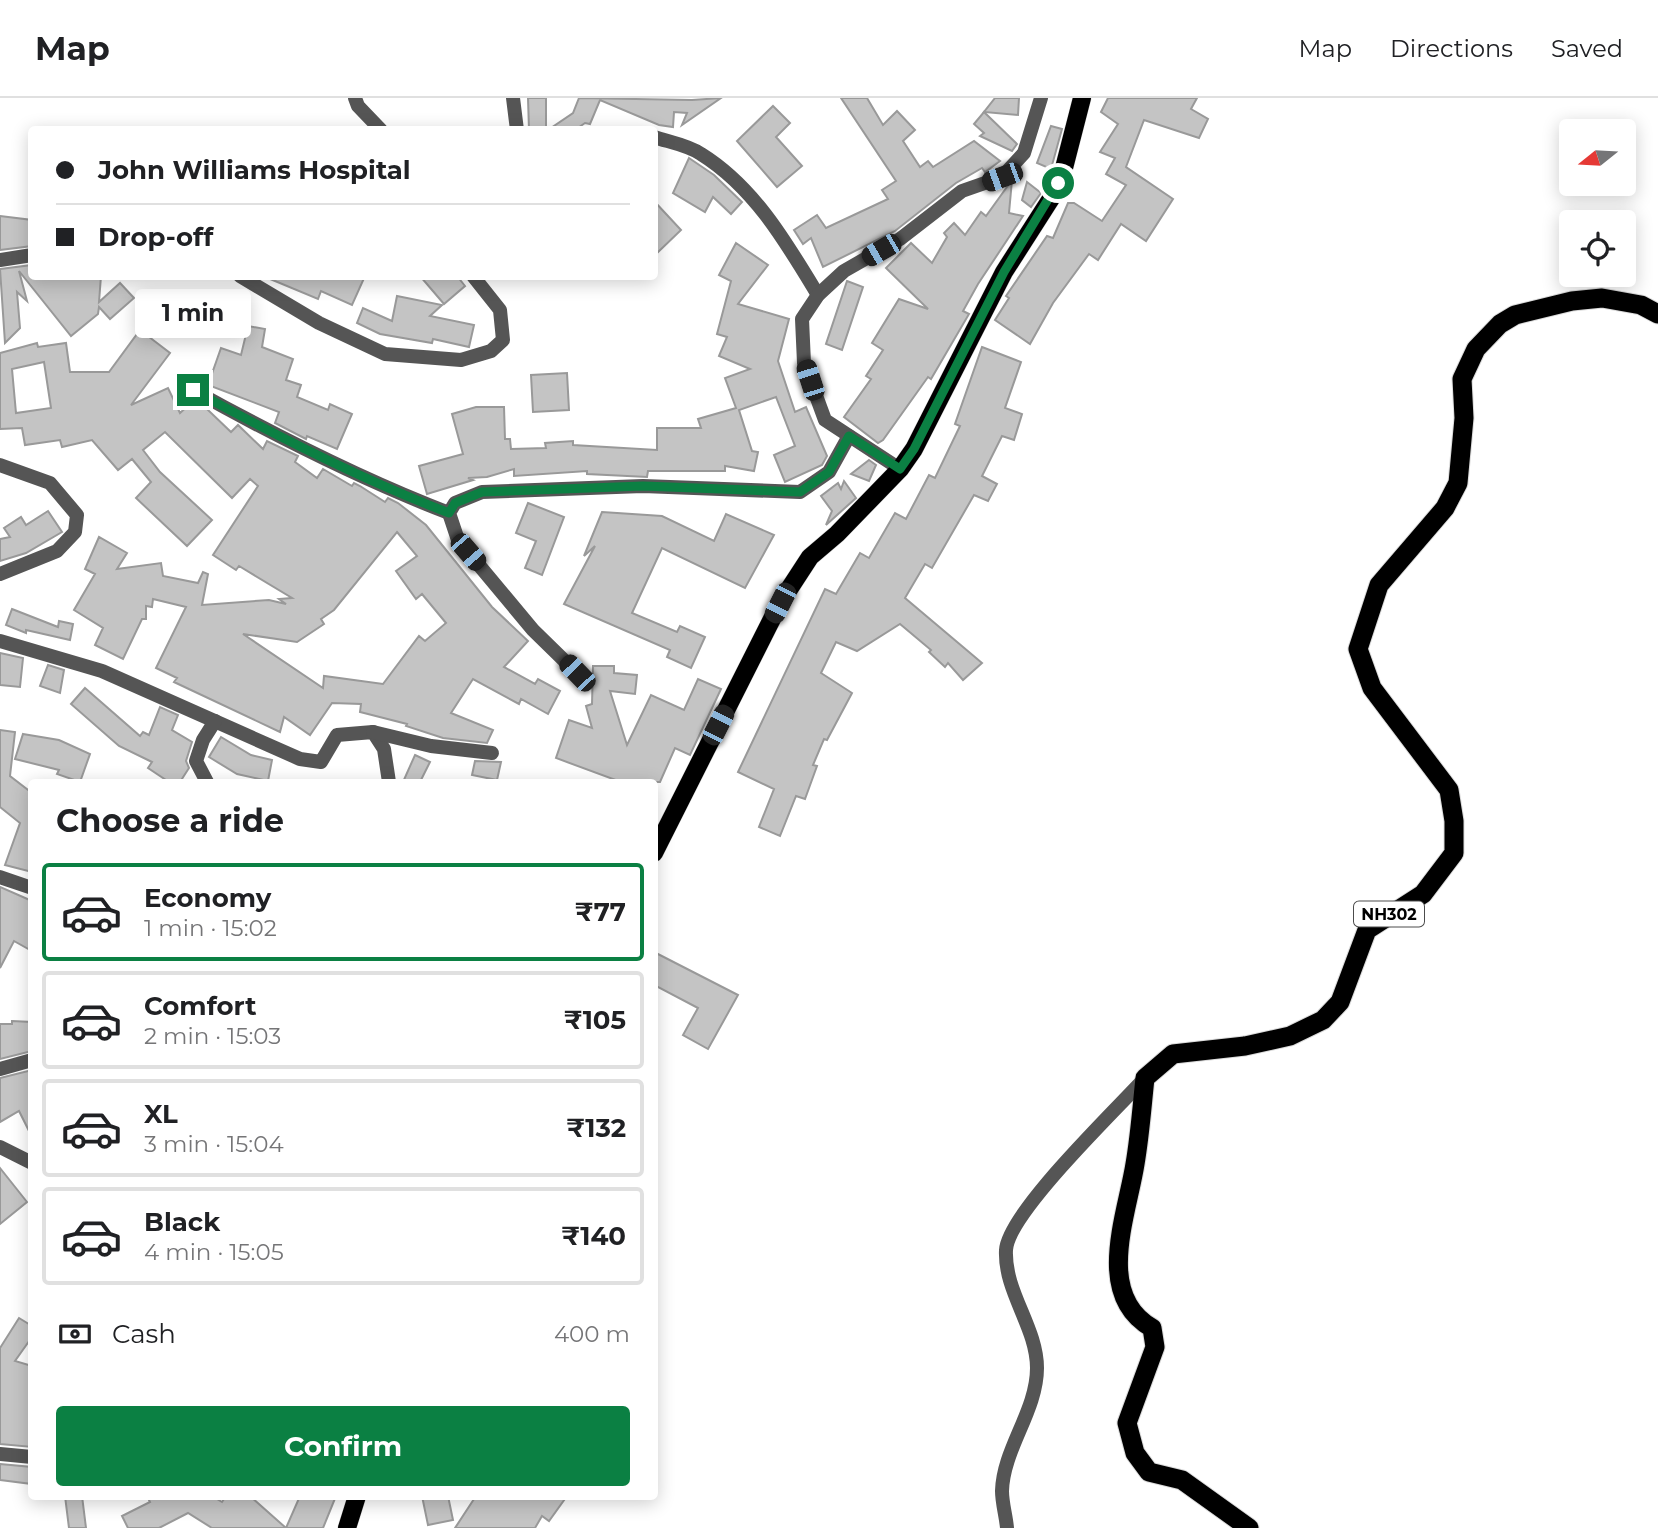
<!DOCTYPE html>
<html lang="en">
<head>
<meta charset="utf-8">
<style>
	body { margin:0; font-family:Montserrat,sans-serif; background:#f2f2f2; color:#202124; height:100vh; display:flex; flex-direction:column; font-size:26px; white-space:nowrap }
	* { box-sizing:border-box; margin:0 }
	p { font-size:23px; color:#757577 }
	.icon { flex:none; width:38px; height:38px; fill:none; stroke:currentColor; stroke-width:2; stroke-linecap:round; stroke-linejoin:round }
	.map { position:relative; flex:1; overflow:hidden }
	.sheet { position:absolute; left:28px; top:681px; width:630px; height:721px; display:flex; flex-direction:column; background:#fff; border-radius:7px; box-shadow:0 4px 18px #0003 }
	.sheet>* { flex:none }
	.hud { position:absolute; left:28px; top:28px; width:630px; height:154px; border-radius:7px; box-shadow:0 4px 18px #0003; display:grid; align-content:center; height:154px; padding:0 28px; background:#fff }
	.needle { width:46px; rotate:252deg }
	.tools { position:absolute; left:1559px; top:21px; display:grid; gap:14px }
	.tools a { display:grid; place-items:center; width:77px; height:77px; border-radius:7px; background:#fff; box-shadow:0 4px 18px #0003; font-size:35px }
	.end { position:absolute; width:32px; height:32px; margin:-16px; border:9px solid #0b8043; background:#fff; box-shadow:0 0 0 4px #fff }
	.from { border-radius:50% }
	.bubble { position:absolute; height:49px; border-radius:7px; background:#fff; box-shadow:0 4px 18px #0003; font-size:23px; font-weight:700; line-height:49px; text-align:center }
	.car { position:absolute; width:21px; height:42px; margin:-21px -10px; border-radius:9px; box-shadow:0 0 5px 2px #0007; background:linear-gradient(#222 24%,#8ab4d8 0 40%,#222 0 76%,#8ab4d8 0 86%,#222 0) }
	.hud b { display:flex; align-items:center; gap:24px; height:66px; font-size:26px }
	.hud b+b { border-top:2px solid #e0e0e0 }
	.hud i { width:18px; height:18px; background:#202124 }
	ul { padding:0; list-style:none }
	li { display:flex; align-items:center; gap:21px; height:98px; margin:0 14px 10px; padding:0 14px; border:4px solid #e0e0e0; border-radius:7px }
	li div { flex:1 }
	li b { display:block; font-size:26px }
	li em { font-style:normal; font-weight:700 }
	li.current { border-color:#0b8043 }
	li>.icon { width:63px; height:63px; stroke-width:1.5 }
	h2 { padding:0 28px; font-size:32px; line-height:84px }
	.pay { display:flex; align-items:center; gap:18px; height:77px; padding:0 28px; font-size:26px }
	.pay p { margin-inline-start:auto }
	.cta { display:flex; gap:14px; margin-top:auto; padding:14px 28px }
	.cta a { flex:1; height:80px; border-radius:7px; background:#0b8043; color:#fff; font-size:28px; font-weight:700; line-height:80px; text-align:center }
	header { display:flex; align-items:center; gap:42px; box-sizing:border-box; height:98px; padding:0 35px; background:#fff; border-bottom:2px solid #e0e0e0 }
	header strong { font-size:33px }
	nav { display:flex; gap:38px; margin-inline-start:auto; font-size:24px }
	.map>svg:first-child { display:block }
	.building { fill:#c4c4c4; stroke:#999; stroke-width:2; fill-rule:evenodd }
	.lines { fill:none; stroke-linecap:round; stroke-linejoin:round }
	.primary-casing { stroke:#dbdbdb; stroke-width:19 }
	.trunk-casing { stroke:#dbdbdb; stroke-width:21 }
	.minor { stroke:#555; stroke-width:14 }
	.primary { stroke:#000; stroke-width:18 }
	.trunk { stroke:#000; stroke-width:19 }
	.route { stroke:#0b8043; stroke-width:9 }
	.labels { text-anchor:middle; stroke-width:6; stroke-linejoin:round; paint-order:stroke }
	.shield { fill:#fff; stroke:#4c4c4c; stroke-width:2 }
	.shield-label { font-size:16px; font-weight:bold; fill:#000 }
</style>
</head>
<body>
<header>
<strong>Map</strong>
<nav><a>Map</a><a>Directions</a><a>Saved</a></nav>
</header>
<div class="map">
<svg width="1658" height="1430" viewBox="0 0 1658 1430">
	<rect width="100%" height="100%" fill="#fff"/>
	<!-- building -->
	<g class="building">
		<path d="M 528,0 L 546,0 L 546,32 L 529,32 Z"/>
		<path d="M 579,0 L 692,2 L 721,0 L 682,27 L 687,15 L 674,14 L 673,29 L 659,27 L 600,2 L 590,26 L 585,25 L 575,32 L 548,32 L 573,15 Z"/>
		<path d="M 841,0 L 867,0 L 883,27 L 897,13 L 915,32 L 903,43 L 920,69 L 928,63 L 933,69 L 974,43 L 1000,63 L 985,74 L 982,70 L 956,85 L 895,133 L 823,169 L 811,140 L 803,146 L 794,132 L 817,117 L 826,130 L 888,101 L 882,92 L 896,83 Z"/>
		<path d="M 995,0 L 1019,0 L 1018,17 L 984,14 Z"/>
		<path d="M 1108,0 L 1197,0 L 1191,11 L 1208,21 L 1199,40 L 1144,22 L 1126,69 L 1173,101 L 1146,143 L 1121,126 L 1098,162 L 1089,156 L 1053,205 L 1030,246 L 995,222 L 1009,200 L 1006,198 L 1047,138 L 1053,140 L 1068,105 L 1074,105 L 1102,123 L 1126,87 L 1106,76 L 1115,60 L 1100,54 L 1118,26 L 1101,14 Z"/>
		<path d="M 773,8 L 790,25 L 776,39 L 802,68 L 777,89 L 737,43 Z"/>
		<path d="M 984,14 L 1017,46 L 1012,53 L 980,38 L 984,35 L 974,26 Z"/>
		<path d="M 1051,28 L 1062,31 L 1051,71 L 1037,65 Z"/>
		<path d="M 689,60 L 714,77 L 742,104 L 731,116 L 713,99 L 705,114 L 673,95 Z"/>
		<path d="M 1012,82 L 1009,115 L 1023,118 L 978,186 L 963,213 L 969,216 L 931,281 L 928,279 L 883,342 L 878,345 L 844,319 L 871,281 L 866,278 L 883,252 L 872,245 L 899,201 L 928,211 L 886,170 L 911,145 L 932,165 L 947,139 L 944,135 L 954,125 L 965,137 L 981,114 L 986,118 Z"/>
		<path d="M 1027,84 L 1041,95 L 1031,109 L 1022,102 Z"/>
		<path d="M 654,103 L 681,132 L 654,158 Z"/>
		<path d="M 0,118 L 32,122 L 32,148 L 0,152 Z"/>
		<path d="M 736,145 L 768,167 L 738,206 L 789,221 L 778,263 L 795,314 L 806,309 L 827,358 L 822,367 L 785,384 L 774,357 L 795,348 L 776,299 L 739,312 L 752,353 L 758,354 L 754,373 L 725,368 L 725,373 L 648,373 L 647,379 L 587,376 L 587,373 L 514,378 L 514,371 L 487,379 L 468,380 L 473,382 L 427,396 L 419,368 L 463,356 L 452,316 L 476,309 L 504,309 L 505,341 L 510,341 L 511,351 L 546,350 L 545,345 L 573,343 L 573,347 L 657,352 L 657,330 L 701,330 L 698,321 L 736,310 L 725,280 L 750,271 L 719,258 L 727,239 L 717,236 L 731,183 L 719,177 Z"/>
		<path d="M 32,167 L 32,178 L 101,178 L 99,204 L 120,185 L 134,200 L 110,221 L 99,209 L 98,216 L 71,238 L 19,173 L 27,203 L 17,194 L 20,230 L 5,245 L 0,171 Z"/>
		<path d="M 263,178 L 365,178 L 352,207 L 321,193 L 318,201 Z"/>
		<path d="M 420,178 L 457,178 L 465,188 L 444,206 Z"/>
		<path d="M 847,183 L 863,189 L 842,252 L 826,246 Z"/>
		<path d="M 397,198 L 442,207 L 430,218 L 474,227 L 469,249 L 433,241 L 432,245 L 380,236 L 357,225 L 363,210 L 392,223 Z"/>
		<path d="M 248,228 L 265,231 L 262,249 L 293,261 L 286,282 L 301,287 L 297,299 L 328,312 L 330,306 L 352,316 L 337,351 L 307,338 L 306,341 L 275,325 L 279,314 L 208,287 L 221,250 L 241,257 Z"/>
		<path d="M 140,232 L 170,255 L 131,307 L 168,290 L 180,315 L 193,303 L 207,311 L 231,334 L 238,327 L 263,351 L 267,343 L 298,358 L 295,364 L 317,380 L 323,371 L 352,388 L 354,385 L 360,388 L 385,404 L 388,400 L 398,405 L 426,427 L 492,509 L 528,543 L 504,569 L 535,586 L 538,581 L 560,593 L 548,616 L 521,601 L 519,606 L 473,581 L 451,615 L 493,632 L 487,645 L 443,640 L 406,628 L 407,626 L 360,614 L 361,606 L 332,605 L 310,637 L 284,619 L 280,634 L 174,584 L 177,580 L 156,570 L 186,509 L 153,501 L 152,509 L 146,508 L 146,521 L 142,521 L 123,561 L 95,547 L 103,530 L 74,512 L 95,476 L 85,471 L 99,439 L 127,455 L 117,471 L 161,465 L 163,478 L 198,485 L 203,474 L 208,476 L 202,507 L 269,502 L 286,506 L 279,501 L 292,500 L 239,468 L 236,472 L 213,457 L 258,388 L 250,381 L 232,400 L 165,334 L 143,352 L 160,374 L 212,422 L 187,448 L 136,400 L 151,384 L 132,361 L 118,372 L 92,342 L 62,349 L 60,342 L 25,347 L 22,330 L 0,331 L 0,255 L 37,245 L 38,249 L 66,245 L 70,274 L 109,274 ZM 44,264 L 51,310 L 16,315 L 12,271 ZM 397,434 L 417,458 L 396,473 L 416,501 L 422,496 L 446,525 L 425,543 L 419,538 L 383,586 L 324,578 L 323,590 L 243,536 L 297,544 L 324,526 L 321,521 L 334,512 Z"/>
		<path d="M 982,249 L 1021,264 L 1005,310 L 1022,316 L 1014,342 L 1002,338 L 982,378 L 997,386 L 988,403 L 974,397 L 932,470 L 925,466 L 905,500 L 982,565 L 963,582 L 948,565 L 945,569 L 929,554 L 931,552 L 900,526 L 857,553 L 836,544 L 821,575 L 852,595 L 827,642 L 824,641 L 813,667 L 817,668 L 805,701 L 796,698 L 780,738 L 759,729 L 774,691 L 738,674 L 825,491 L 836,496 L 860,455 L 869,460 L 895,415 L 906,421 L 929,377 L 935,380 L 960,328 L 955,326 Z"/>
		<path d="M 567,275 L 569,312 L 533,314 L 531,277 Z"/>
		<path d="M 869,362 L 876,367 L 869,383 L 851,376 Z"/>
		<path d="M 844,383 L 856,400 L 826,427 L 832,413 L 821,398 L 838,385 L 841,391 Z"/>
		<path d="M 528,405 L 564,419 L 542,477 L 525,470 L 536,443 L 516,435 Z"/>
		<path d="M 48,413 L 62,434 L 26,455 L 0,463 L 0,441 L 10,439 L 4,430 L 21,419 L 26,427 Z"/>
		<path d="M 602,414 L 662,418 L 714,443 L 726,416 L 774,437 L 745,490 L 662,450 L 632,515 L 677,534 L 680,528 L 705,539 L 691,570 L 667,559 L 670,552 L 564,506 L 595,448 L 584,458 Z"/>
		<path d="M 12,511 L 58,529 L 59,523 L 73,526 L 70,542 L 26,532 L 26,535 L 6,527 Z"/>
		<path d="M 0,555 L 23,560 L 20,589 L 0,587 Z"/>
		<path d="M 48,567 L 64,572 L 60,595 L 40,588 Z"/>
		<path d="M 593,568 L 614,568 L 614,575 L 637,577 L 635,596 L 610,593 L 627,647 L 651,597 L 684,612 L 698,581 L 721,591 L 690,657 L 675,650 L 660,684 L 621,684 L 556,660 L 569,622 L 592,630 L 586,608 L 592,606 Z"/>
		<path d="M 85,590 L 140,638 L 143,634 L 149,637 L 160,609 L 178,617 L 172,632 L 192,644 L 186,663 L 189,670 L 180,684 L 169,684 L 148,670 L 152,664 L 119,648 L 71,606 Z"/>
		<path d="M 0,632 L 15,634 L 10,678 L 32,695 L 32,774 L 5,767 L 20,725 L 0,709 Z"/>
		<path d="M 23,636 L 59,642 L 90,656 L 80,684 L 57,676 L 59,672 L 15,661 Z"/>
		<path d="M 221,639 L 251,657 L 272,662 L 268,683 L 237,676 L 209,659 Z"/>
		<path d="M 415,657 L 430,664 L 420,684 L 403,684 Z"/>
		<path d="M 475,663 L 501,664 L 497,682 L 472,677 Z"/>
		<path d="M 0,789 L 32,803 L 32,853 L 14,843 L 0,870 Z"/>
		<path d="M 654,854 L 738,897 L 708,951 L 683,937 L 698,910 L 654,887 Z"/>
		<path d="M 12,923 L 32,924 L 32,953 L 0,961 L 0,926 L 12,926 Z"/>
		<path d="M 32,972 L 32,1039 L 19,1013 L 0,1024 L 0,980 Z"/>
		<path d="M 0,1070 L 27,1104 L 0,1126 Z"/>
		<path d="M 19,1220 L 32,1228 L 32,1239 L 15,1263 L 32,1268 L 32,1349 L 0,1346 L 0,1250 Z"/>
		<path d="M 0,1366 L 32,1369 L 32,1386 L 0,1382 Z"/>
		<path d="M 65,1398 L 82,1398 L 86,1430 L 69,1430 Z"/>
		<path d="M 147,1398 L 212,1398 L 222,1404 L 226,1398 L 250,1398 L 286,1430 L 212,1430 L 188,1415 L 159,1430 L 128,1430 L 122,1418 L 150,1404 Z"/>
		<path d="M 300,1398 L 336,1398 L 323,1430 L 286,1430 Z"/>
		<path d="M 422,1398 L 448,1398 L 453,1422 L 428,1427 Z"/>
		<path d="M 476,1398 L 567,1398 L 549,1423 L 542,1418 L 535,1430 L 455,1430 Z"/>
	</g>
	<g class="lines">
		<!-- primary casing -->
		<g class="primary-casing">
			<g id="primary">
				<path d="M 654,755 L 780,505 L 810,459 L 837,436 L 900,371 L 914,351 L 1004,174 L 1052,99 L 1064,70 L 1082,0"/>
				<path d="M 347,1430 L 357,1398"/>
			</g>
		</g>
		<!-- trunk casing -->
		<g class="trunk-casing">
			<path id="trunk" d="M 1249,1430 L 1182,1382 L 1149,1374 L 1135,1355 L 1127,1325 L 1155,1249 L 1152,1230 C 1094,1197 1127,1117 1135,1066 C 1140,1037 1142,1008 1145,980 L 1173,956 L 1245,948 L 1290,938 L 1323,922 L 1340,904 L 1367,832 L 1423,796 L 1454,755 L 1454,723 L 1449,692 L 1372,590 L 1358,551 L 1379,487 L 1445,410 L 1458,385 L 1464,320 L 1462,281 L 1476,251 L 1500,226 L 1515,217 L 1572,203 L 1602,200 L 1641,207 L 1658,216"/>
		</g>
		<!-- minor -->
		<g class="minor">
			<path d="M 355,0 L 358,8 L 381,32"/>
			<path d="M 513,0 L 517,32"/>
			<path d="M 654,39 C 669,44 688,47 701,56 C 754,89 786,144 818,197"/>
			<path d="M 0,162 L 32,157"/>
			<path d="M 240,178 L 319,225 L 385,256 L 461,262 L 491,253 L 503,242 L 500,212 L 473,178"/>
			<path d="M 193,292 C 276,338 360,381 449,415"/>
			<path d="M 0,367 L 50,385 L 77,417 L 75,434 L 57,453 L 0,476"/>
			<path d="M 900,371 L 825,322 L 804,265 L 802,221 L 818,197 L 844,173 L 900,141 L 962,93 L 1002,79 L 1024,55 L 1041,0"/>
			<path d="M 0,543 L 102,573 L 300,661 L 321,664 L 337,637 L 373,634 L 384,651 L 389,684"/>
			<path d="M 577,575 L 533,532 L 458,442 L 449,415 L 455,405 L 482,394 L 643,388 L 800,394 L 829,374 L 849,338"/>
			<path d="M 373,634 L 431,648 L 492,655"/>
			<path d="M 207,684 L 196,663 L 203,642 L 215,623"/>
			<path d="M 0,779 L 32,790"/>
			<path d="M 0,971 L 32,962"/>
			<path d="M 0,1049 L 32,1065"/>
			<path d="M 0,1356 L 32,1359"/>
			<path d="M 1007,1430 C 1006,1418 1002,1405 1002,1393 C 1003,1351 1037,1313 1037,1270 C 1037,1229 1004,1194 1006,1152 C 1008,1115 1116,1012 1145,980"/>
		</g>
		<!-- primary -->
		<use href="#primary" class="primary"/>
		<!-- trunk -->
		<use href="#trunk" class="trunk"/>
	</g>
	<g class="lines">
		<!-- route -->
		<path class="route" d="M 193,292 C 276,338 360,381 449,415 L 455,405 L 482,394 L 643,388 L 800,394 L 829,374 L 849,338 L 900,371 L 914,351 L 1004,174 L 1058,85"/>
	</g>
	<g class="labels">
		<!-- shield labels -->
		<rect class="shield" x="1354" y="803.5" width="70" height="25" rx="5"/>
		<g class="shield-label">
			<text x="1389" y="822">NH302</text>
		</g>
	</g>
</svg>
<div class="tools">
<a><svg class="needle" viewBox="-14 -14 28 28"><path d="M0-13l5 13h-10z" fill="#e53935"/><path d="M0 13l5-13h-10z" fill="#757577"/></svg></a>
<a><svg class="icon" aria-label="locate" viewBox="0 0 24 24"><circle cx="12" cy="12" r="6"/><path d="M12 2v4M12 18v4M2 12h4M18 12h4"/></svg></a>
</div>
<i class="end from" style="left:1058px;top:85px"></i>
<i class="end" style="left:193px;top:292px"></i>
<div class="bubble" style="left:135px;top:191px;width:116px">1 min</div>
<i class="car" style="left:1002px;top:79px;rotate:250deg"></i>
<i class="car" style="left:881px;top:152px;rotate:240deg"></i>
<i class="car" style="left:810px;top:282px;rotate:342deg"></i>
<i class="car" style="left:468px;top:454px;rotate:139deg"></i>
<i class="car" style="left:780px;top:505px;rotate:207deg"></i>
<i class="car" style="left:577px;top:575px;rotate:316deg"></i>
<i class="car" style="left:718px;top:627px;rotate:27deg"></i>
<div class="hud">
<b><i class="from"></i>John Williams Hospital</b>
<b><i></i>Drop-off</b>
</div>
<section class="sheet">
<h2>Choose a ride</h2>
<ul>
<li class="current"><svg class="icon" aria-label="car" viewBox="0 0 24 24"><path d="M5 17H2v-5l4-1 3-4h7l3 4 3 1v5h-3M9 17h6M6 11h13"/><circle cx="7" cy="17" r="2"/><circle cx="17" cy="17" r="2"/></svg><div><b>Economy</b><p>1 min · 15:02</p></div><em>₹77</em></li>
<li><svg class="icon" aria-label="car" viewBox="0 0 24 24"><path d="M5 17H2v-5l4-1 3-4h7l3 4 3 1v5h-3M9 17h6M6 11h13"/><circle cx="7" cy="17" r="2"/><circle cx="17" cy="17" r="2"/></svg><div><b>Comfort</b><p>2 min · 15:03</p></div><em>₹105</em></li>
<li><svg class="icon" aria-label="car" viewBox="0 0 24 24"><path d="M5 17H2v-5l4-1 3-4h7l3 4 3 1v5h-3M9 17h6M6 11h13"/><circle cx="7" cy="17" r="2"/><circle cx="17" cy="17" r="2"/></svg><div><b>XL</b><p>3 min · 15:04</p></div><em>₹132</em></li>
<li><svg class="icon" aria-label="car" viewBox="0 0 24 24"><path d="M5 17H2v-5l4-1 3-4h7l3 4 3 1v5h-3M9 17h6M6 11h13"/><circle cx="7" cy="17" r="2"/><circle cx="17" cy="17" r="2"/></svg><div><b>Black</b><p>4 min · 15:05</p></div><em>₹140</em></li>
</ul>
<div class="pay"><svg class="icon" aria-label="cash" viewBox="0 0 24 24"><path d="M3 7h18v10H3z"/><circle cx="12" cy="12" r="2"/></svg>Cash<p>400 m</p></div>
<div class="cta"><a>Confirm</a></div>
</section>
</div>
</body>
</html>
